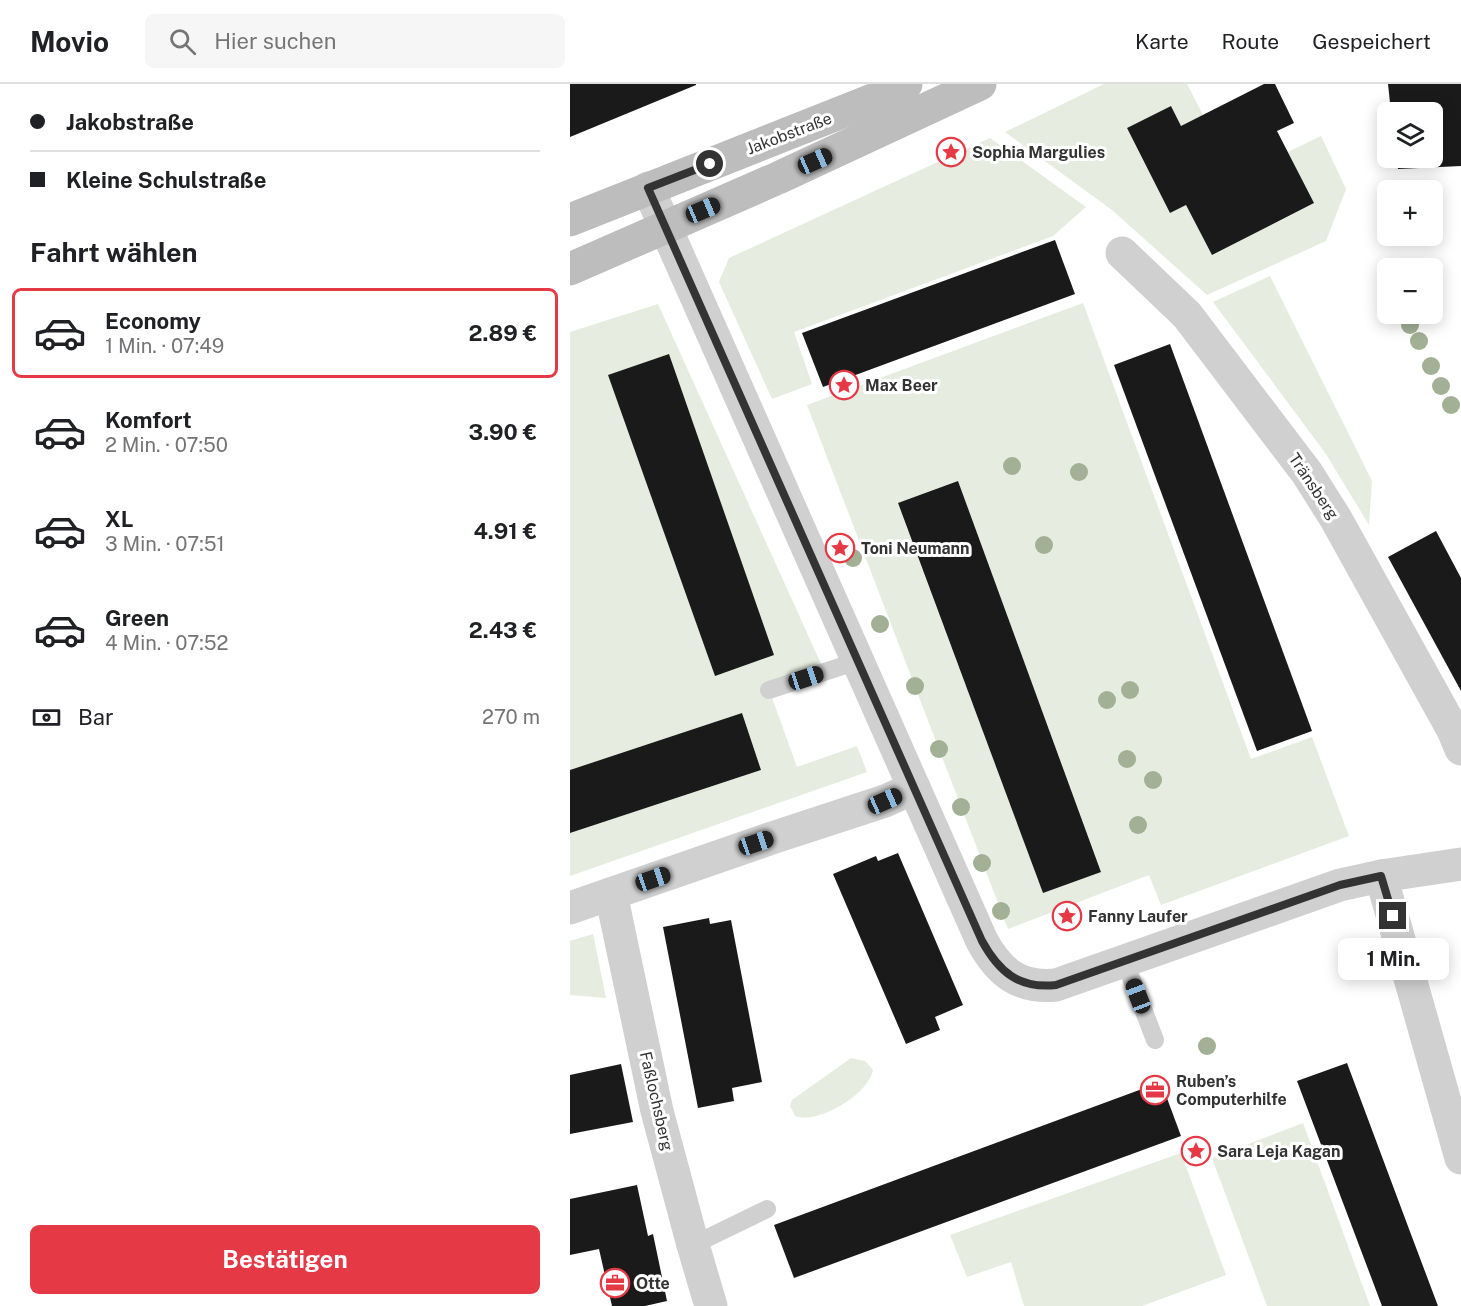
<!DOCTYPE html>
<html lang="de">
<head>
<meta charset="utf-8">
<style>
	body { margin:0; font-family:"Public Sans",sans-serif; background:#f6f6f6; color:#202124; height:100vh; display:flex; flex-direction:column; font-size:22px; white-space:nowrap }
	* { box-sizing:border-box; margin:0 }
	p { font-size:20px; color:#757577 }
	.icon { flex:none; width:33px; height:33px; fill:none; stroke:currentColor; stroke-width:2; stroke-linecap:round; stroke-linejoin:round }
	.map { position:relative; flex:1; overflow:hidden }
	.drawer { display:flex; flex-direction:column; background:#fff; width:570px }
	.drawer>* { flex:none }
	.hud { display:grid; align-content:center; height:132px; padding:0 30px; background:#fff }
	.controls { position:absolute; left:807px; top:18px; display:grid; gap:12px }
	.controls a { display:grid; place-items:center; width:66px; height:66px; border-radius:9px; background:#fff; box-shadow:0 3px 15px #0003; font-size:30px }
	.end { position:absolute; width:27px; height:27px; margin:-14px; border:8px solid #333; background:#fff; box-shadow:0 0 0 3px #fff }
	.from { border-radius:50% }
	.bubble { position:absolute; height:42px; border-radius:9px; background:#fff; box-shadow:0 3px 15px #0003; font-size:20px; font-weight:700; line-height:42px; text-align:center }
	.car { position:absolute; width:18px; height:36px; margin:-18px -9px; border-radius:8px; box-shadow:0 0 4px 2px #0007; background:linear-gradient(#222 24%,#8ab4d8 0 40%,#222 0 76%,#8ab4d8 0 86%,#222 0) }
	.hud b { display:flex; align-items:center; gap:21px; height:57px; font-size:22px }
	.hud b+b { border-top:2px solid #e0e0e0 }
	.hud i { width:15px; height:15px; background:#202124 }
	ul { padding:0; list-style:none }
	li { display:flex; align-items:center; gap:18px; height:90px; margin:0 12px 9px; padding:0 18px; border:3px solid transparent; border-radius:9px }
	li div { flex:1 }
	li b { display:block; font-size:22px }
	li em { font-style:normal; font-weight:700 }
	li.selected { border-color:#e63946 }
	li>.icon { width:54px; height:54px; stroke-width:1.5 }
	h2 { padding:0 30px; font-size:27px; line-height:72px }
	.pay { display:flex; align-items:center; gap:15px; height:66px; padding:0 30px; font-size:22px }
	.pay p { margin-inline-start:auto }
	.primary-button { display:flex; gap:12px; margin-top:auto; padding:12px 30px }
	.primary-button a { flex:1; height:69px; border-radius:9px; background:#e63946; color:#fff; font-size:24px; font-weight:700; line-height:69px; text-align:center }
	header { display:flex; align-items:center; gap:36px; box-sizing:border-box; height:84px; padding:0 30px; background:#fff; border-bottom:2px solid #e0e0e0 }
	header strong { font-size:28px }
	nav { display:flex; gap:33px; margin-inline-start:auto; font-size:21px }
	.search { width:420px; height:54px; background:#f6f6f6; display:flex; align-items:center; gap:15px; box-sizing:border-box; padding:0 21px; border-radius:9px; color:#757577; font-size:22px }
	main { display:flex; flex:1; min-height:0 }
	.map>svg:first-child { display:block }
	.green { fill:#e6ecdf; fill-rule:evenodd }
	.building { fill:#1a1a1a }
	.lines { fill:none; stroke-linecap:round; stroke-linejoin:round }
	.lane { stroke:#d0d0d0; stroke-width:18 }
	.street { stroke:#d0d0d0; stroke-width:33 }
	.secondary { stroke:#bdbdbd; stroke-width:33 }
	.tree { fill:#a2b095 }
	.route { stroke:#333; stroke-width:8 }
	.labels { text-anchor:middle; stroke-width:6; stroke-linejoin:round; paint-order:stroke }
	.street-label { font-size:16px; fill:#333; stroke:#fff }
	.poi-label { font-size:16px; font-weight:bold; fill:#333; stroke:#fff; text-anchor:start }
</style>
</head>
<body>
<header>
<strong>Movio</strong>
<div class="search"><svg class="icon" aria-label="search" viewBox="0 0 24 24"><circle cx="10" cy="10" r="6"/><path d="M15 15l6 6"/></svg>Hier suchen</div>
<nav><a>Karte</a><a>Route</a><a>Gespeichert</a></nav>
</header>
<main>
<section class="drawer">
<div class="hud">
<b><i class="from"></i>Jakobstraße</b>
<b><i></i>Kleine Schulstraße</b>
</div>
<h2>Fahrt wählen</h2>
<ul>
<li class="selected"><svg class="icon" aria-label="car" viewBox="0 0 24 24"><path d="M5 17H2v-5l4-1 3-4h7l3 4 3 1v5h-3M9 17h6M6 11h13"/><circle cx="7" cy="17" r="2"/><circle cx="17" cy="17" r="2"/></svg><div><b>Economy</b><p>1 Min. · 07:49</p></div><em>2.89 €</em></li>
<li><svg class="icon" aria-label="car" viewBox="0 0 24 24"><path d="M5 17H2v-5l4-1 3-4h7l3 4 3 1v5h-3M9 17h6M6 11h13"/><circle cx="7" cy="17" r="2"/><circle cx="17" cy="17" r="2"/></svg><div><b>Komfort</b><p>2 Min. · 07:50</p></div><em>3.90 €</em></li>
<li><svg class="icon" aria-label="car" viewBox="0 0 24 24"><path d="M5 17H2v-5l4-1 3-4h7l3 4 3 1v5h-3M9 17h6M6 11h13"/><circle cx="7" cy="17" r="2"/><circle cx="17" cy="17" r="2"/></svg><div><b>XL</b><p>3 Min. · 07:51</p></div><em>4.91 €</em></li>
<li><svg class="icon" aria-label="car" viewBox="0 0 24 24"><path d="M5 17H2v-5l4-1 3-4h7l3 4 3 1v5h-3M9 17h6M6 11h13"/><circle cx="7" cy="17" r="2"/><circle cx="17" cy="17" r="2"/></svg><div><b>Green</b><p>4 Min. · 07:52</p></div><em>2.43 €</em></li>
</ul>
<div class="pay"><svg class="icon" aria-label="cash" viewBox="0 0 24 24"><path d="M3 7h18v10H3z"/><circle cx="12" cy="12" r="2"/></svg>Bar<p>270 m</p></div>
<div class="primary-button"><a>Bestätigen</a></div>
</section>
<div class="map">
<svg width="891" height="1222" viewBox="0 0 891 1222">
	<rect width="100%" height="100%" fill="#fff"/>
	<!-- green -->
	<g class="green">
		<path d="M 534,0 L 617,0 L 633,31 L 611,42 L 601,22 L 557,44 L 600,129 L 616,121 L 642,171 L 743,120 L 718,68 L 751,52 L 776,105 L 756,157 L 637,211 L 542,126 L 435,48 Z"/>
		<path d="M 420,54 L 516,123 L 483,152 L 224,248 L 242,300 L 202,315 L 149,198 L 159,174 Z"/>
		<path d="M 700,192 L 802,397 L 799,441 L 756,370 L 643,218 Z"/>
		<path d="M 513,219 L 681,675 L 742,653 L 779,752 L 591,821 L 579,791 L 438,845 L 237,321 ZM 388,397 L 531,787 L 473,809 L 328,420 Z"/>
		<path d="M 88,220 L 252,582 L 197,600 L 227,683 L 287,662 L 297,688 L 0,792 L 0,749 L 191,686 L 172,629 L 0,686 L 0,248 ZM 99,270 L 154,430 L 145,592 L 39,291 Z"/>
		<path d="M 23,850 L 36,914 L 0,911 L 0,857 Z"/>
		<path d="M 281,974 L 295,977 L 303,986 C 298,1011 247,1041 225,1032 L 220,1022 L 222,1016 Z"/>
		<path d="M 733,1039 L 800,1222 L 697,1222 L 642,1074 Z"/>
		<path d="M 611,1069 L 656,1191 L 572,1222 L 454,1222 L 441,1178 L 397,1193 L 380,1151 Z"/>
	</g>
	<!-- building -->
	<g class="building">
		<path d="M 0,0 L 126,0 L 126,1 L 0,53 Z"/>
		<path d="M 694,0 L 705,0 L 724,39 L 707,47 L 744,119 L 642,171 L 616,121 L 600,129 L 557,44 L 601,22 L 611,42 Z"/>
		<path d="M 818,0 L 891,0 L 891,82 L 828,85 L 826,74 L 862,74 L 862,28 L 821,28 Z"/>
		<path d="M 485,156 L 505,210 L 253,303 L 232,249 Z"/>
		<path d="M 600,260 L 742,647 L 687,667 L 544,281 Z"/>
		<path d="M 99,270 L 204,571 L 145,592 L 38,291 Z"/>
		<path d="M 388,397 L 531,788 L 473,809 L 328,419 Z"/>
		<path d="M 866,447 L 891,494 L 891,607 L 818,473 Z"/>
		<path d="M 172,629 L 191,686 L 0,749 L 0,686 Z"/>
		<path d="M 328,769 L 393,921 L 365,933 L 370,946 L 336,960 L 263,790 L 306,772 L 308,777 Z"/>
		<path d="M 139,834 L 140,840 L 161,836 L 192,998 L 162,1004 L 164,1017 L 128,1024 L 93,843 Z"/>
		<path d="M 777,979 L 839,1145 L 868,1222 L 812,1222 L 727,997 Z"/>
		<path d="M 51,980 L 63,1038 L 0,1050 L 0,991 Z"/>
		<path d="M 591,998 L 611,1052 L 224,1194 L 204,1141 Z"/>
		<path d="M 67,1101 L 78,1152 L 83,1150 L 97,1217 L 75,1222 L 42,1222 L 29,1165 L 0,1171 L 0,1115 Z"/>
	</g>
	<g class="lines">
		<!-- lane -->
		<g class="lane">
			<path d="M 199,606 L 288,577"/>
			<path d="M 555,878 L 585,956"/>
			<path d="M 123,1161 L 197,1125"/>
		</g>
		<!-- street -->
		<g class="street">
			<path d="M 78,104 L 412,857 C 429,888 449,905 486,901 L 770,801 L 811,792 L 891,780"/>
			<path d="M 552,169 L 617,231 L 737,389 L 766,435 L 883,646 L 891,665"/>
			<path d="M 811,792 L 891,1074"/>
			<path d="M 41,810 L 87,1027 L 123,1161 L 141,1222"/>
			<path d="M 0,824 L 205,753 L 315,717 L 344,704"/>
		</g>
		<!-- secondary -->
		<g class="secondary">
			<path d="M 0,136 L 305,15 L 336,0"/>
			<path d="M 0,185 L 208,94 L 410,0"/>
		</g>
	</g>
	<!-- trees -->
	<g class="tree">
		<circle cx="840" cy="241" r="9"/>
		<circle cx="849" cy="257" r="9"/>
		<circle cx="861" cy="282" r="9"/>
		<circle cx="871" cy="302" r="9"/>
		<circle cx="881" cy="321" r="9"/>
		<circle cx="442" cy="382" r="9"/>
		<circle cx="509" cy="388" r="9"/>
		<circle cx="474" cy="461" r="9"/>
		<circle cx="283" cy="474" r="9"/>
		<circle cx="310" cy="540" r="9"/>
		<circle cx="345" cy="602" r="9"/>
		<circle cx="560" cy="606" r="9"/>
		<circle cx="537" cy="616" r="9"/>
		<circle cx="369" cy="665" r="9"/>
		<circle cx="557" cy="675" r="9"/>
		<circle cx="583" cy="696" r="9"/>
		<circle cx="391" cy="723" r="9"/>
		<circle cx="568" cy="741" r="9"/>
		<circle cx="412" cy="779" r="9"/>
		<circle cx="431" cy="827" r="9"/>
		<circle cx="637" cy="962" r="9"/>
	</g>
	<g class="lines">
		<!-- route -->
		<path class="route" d="M 140,80 L 78,104 L 412,857 C 429,888 449,905 486,901 L 770,801 L 811,792 L 823,832"/>
	</g>
	<!-- icons -->
	<defs>
		<g id="sight-ring" transform="scale(1.5)"><circle r="9.5" fill="#fff" stroke="#e63946" stroke-width="1.5"/><path d="M0-6L1.8-2.2L6-1.7L2.9 1.2L3.7 5.4L0 3.3L-3.7 5.4L-2.9 1.2L-6-1.7L-1.8-2.2Z" fill="#e63946"/></g>
		<g id="office-ring" transform="scale(1.5)"><circle r="9.5" fill="#fff" stroke="#e63946" stroke-width="1.5"/><path d="M-6-3h4V-5.5h4V-3h4V5H-6ZM-1-4.5V-3h2v-1.5ZM-6 0V1H6V0Z" fill="#e63946"/></g>
	</defs>
	<g fill-rule="evenodd">
		<use href="#sight-ring" x="381" y="68"/>
		<use href="#sight-ring" x="274" y="301"/>
		<use href="#sight-ring" x="270" y="464"/>
		<use href="#sight-ring" x="497" y="832"/>
		<use href="#office-ring" x="585" y="1006"/>
		<use href="#sight-ring" x="626" y="1067"/>
		<use href="#office-ring" x="45" y="1199"/>
	</g>
	<g class="labels">
		<!-- street labels -->
		<g class="street-label">
			<text transform="translate(219 49) rotate(-21)" y="6">Jakobstraße</text>
			<text transform="translate(744 402) rotate(56)" y="6">Tränsberg</text>
			<text transform="translate(87 1017) rotate(77)" y="6">Faßlochsberg</text>
		</g>
		<!-- poi labels -->
		<g class="poi-label">
			<text x="402" y="74">Sophia Margulies</text>
			<text x="295" y="307">Max Beer</text>
			<text x="291" y="470">Toni Neumann</text>
			<text x="518" y="838">Fanny Laufer</text>
			<text x="606" y="1003">Ruben’s<tspan x="606" dy="18">Computerhilfe</tspan></text>
			<text x="647" y="1073">Sara Leja Kagan</text>
			<text x="66" y="1205">Otte</text>
		</g>
	</g>
</svg>
<div class="controls">
<a><svg class="icon" aria-label="layers" viewBox="0 0 24 24"><path d="M12 4l9 5-9 5-9-5zM3 14l9 5 9-5"/></svg></a>
<a>+</a>
<a>−</a>
</div>
<i class="end from" style="left:140px;top:80px"></i>
<i class="end" style="left:823px;top:832px"></i>
<div class="bubble" style="left:768px;top:854px;width:111px">1 Min.</div>
<i class="car" style="left:245px;top:77px;rotate:66deg"></i>
<i class="car" style="left:133px;top:126px;rotate:67deg"></i>
<i class="car" style="left:236px;top:594px;rotate:72deg"></i>
<i class="car" style="left:315px;top:717px;rotate:66deg"></i>
<i class="car" style="left:186px;top:759px;rotate:71deg"></i>
<i class="car" style="left:83px;top:795px;rotate:71deg"></i>
<i class="car" style="left:568px;top:912px;rotate:339deg"></i>
</div>
</main>
</body>
</html>
